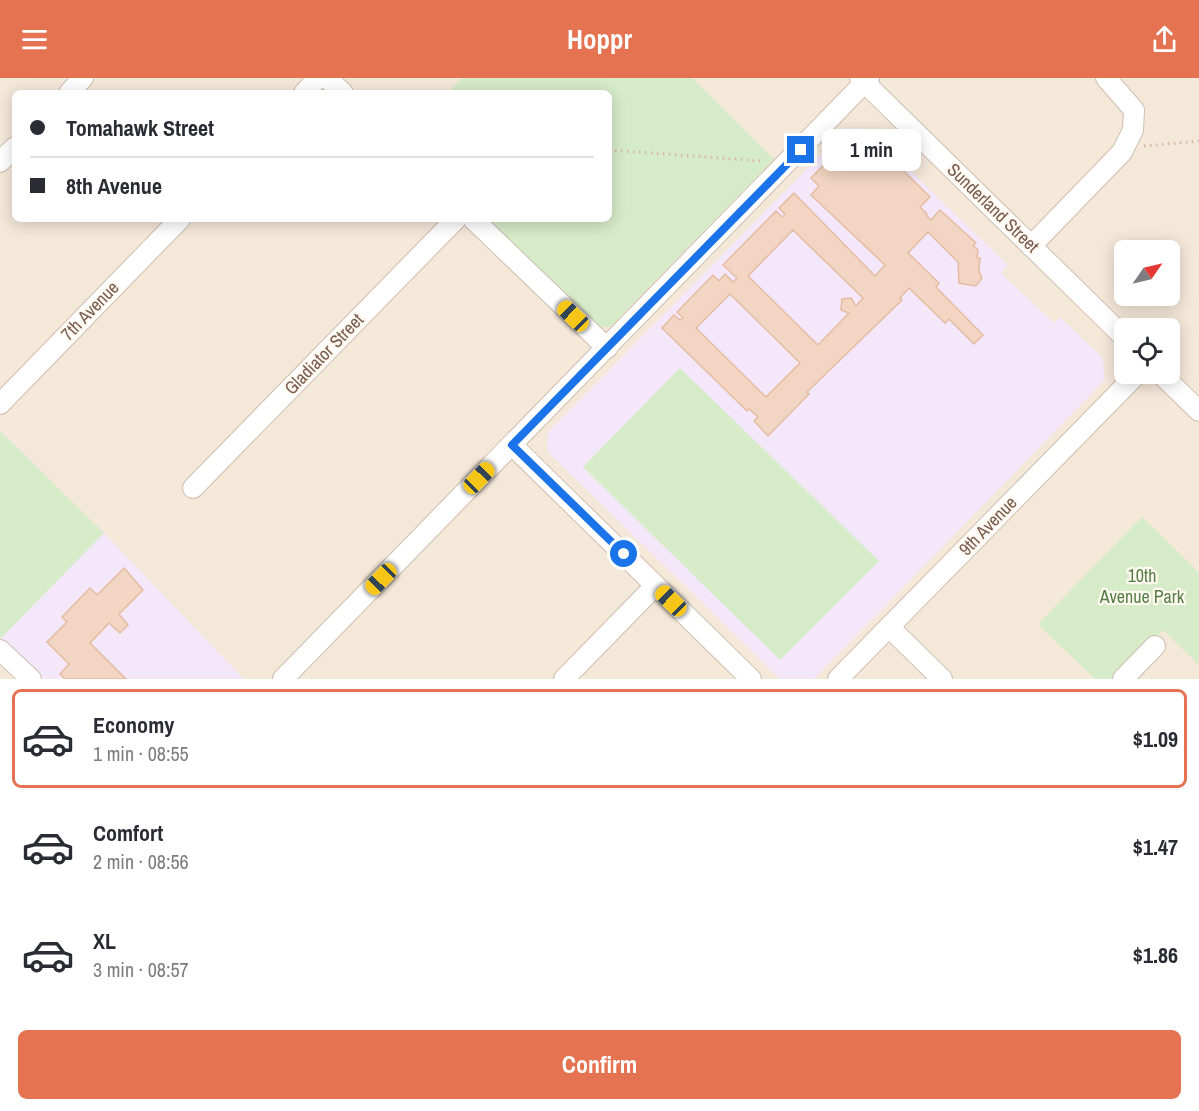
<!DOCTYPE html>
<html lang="en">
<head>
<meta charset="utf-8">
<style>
	body { margin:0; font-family:"Archivo Narrow",sans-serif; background:#f7f7f7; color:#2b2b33; height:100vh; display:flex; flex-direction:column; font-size:22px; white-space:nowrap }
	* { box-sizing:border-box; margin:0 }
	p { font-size:20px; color:#7c7c81 }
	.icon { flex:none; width:33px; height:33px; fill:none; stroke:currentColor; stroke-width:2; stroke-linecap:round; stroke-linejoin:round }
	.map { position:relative; height:601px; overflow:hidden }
	.details { display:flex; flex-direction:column; background:#fff; flex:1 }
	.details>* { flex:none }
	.hud { position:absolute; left:12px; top:12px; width:600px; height:132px; border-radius:9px; box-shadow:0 3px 15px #0003; display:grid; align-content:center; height:132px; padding:0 18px; background:#fff }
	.needle { width:39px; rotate:56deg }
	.controls { position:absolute; left:1114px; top:162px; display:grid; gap:12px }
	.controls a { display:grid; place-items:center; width:66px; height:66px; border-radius:9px; background:#fff; box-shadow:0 3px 15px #0003; font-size:30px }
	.end { position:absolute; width:27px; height:27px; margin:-14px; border:8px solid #1a73e8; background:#fff; box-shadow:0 0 0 3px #fff }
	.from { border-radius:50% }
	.bubble { position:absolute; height:42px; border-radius:9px; background:#fff; box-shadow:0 3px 15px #0003; font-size:20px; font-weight:700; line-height:42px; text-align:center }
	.car { position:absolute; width:18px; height:36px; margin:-18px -9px; border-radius:8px; box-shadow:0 0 4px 2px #0007; background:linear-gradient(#f5c518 24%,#345 0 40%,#f5c518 0 76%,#345 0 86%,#f5c518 0) }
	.hud b { display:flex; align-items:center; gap:21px; height:57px; font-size:22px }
	.hud b+b { border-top:2px solid #e1e1e2 }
	.hud i { width:15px; height:15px; background:#2b2b33 }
	ul { padding:10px 0 0; list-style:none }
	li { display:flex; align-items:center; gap:18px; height:99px; margin:0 12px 9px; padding:0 6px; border:3px solid transparent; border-radius:9px }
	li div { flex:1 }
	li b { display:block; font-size:22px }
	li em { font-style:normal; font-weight:700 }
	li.selected { border-color:#e57251 }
	li>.icon { width:54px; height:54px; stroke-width:1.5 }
	.primary-button { display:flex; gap:12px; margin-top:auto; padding:12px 18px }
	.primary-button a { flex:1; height:69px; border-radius:9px; background:#e57251; color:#fff; font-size:24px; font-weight:700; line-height:69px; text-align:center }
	header { display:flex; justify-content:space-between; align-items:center; height:78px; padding:0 18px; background:#e57251; color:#fff; font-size:27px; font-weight:700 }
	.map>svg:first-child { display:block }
	.residential { fill:#f4e8d9; fill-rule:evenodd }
	.education { fill:#f3e7f9 }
	.green { fill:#d6ebc8 }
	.building { fill:#f2d5c2; stroke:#e5bca2; stroke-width:1.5; fill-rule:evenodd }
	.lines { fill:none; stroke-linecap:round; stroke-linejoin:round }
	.minor-casing { stroke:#cfbeaf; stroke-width:22 }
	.path { stroke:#d8b8a4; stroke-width:3; stroke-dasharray:1.5 4.5; stroke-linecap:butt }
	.minor { stroke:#fff; stroke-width:20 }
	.route { stroke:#1a73e8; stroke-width:8 }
	.labels { text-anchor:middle; stroke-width:4.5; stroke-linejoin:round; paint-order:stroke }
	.street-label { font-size:18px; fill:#785c4d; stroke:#fff9f1 }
	.park-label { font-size:18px; fill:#557e44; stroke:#fff9f1 }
</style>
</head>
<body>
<header><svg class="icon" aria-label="menu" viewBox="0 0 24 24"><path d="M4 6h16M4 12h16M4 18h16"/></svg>Hoppr<svg class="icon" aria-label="share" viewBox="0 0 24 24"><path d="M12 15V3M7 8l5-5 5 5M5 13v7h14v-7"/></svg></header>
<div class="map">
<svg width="1199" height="601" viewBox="0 0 1199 601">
	<rect width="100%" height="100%" fill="#fdf6ea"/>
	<!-- residential -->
	<path class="residential" d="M 0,0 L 1199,0 L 1199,601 L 0,601 ZM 15,15 L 609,15 L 609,141 L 15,141 ZM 1125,172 L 1170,172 L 1170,218 L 1125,218 ZM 1125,250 L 1170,250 L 1170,296 L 1125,296 Z"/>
	<!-- education -->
	<g class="education">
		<path d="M 847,50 L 867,51 L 1008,187 L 1001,195 L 1054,245 L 1060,239 L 1103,280 L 1105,302 L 814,601 L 780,601 L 547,373 L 548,354 Z"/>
		<path d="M 0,353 L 104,455 L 244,601 L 31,601 L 0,572 Z"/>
	</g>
	<!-- green -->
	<g class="green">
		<path d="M 462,0 L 692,0 L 774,81 L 610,249 L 599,249 L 483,141 L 609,141 L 609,15 L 448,15 Z"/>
		<path d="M 680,290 L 879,483 L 780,582 L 583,389 Z"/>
		<path d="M 0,353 L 104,455 L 0,561 Z"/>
		<path d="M 1142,439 L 1199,495 L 1199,587 L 1163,552 L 1116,601 L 1095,601 L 1038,546 Z"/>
	</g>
	<!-- building -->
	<g class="building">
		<path d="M 868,58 L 930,119 L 920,129 L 927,136 L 926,137 L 931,142 L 940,132 L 976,165 L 973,168 L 978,172 L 977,180 L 980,180 L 979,193 L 982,200 L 976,208 L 959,205 L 958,184 L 928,154 L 908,175 L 939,205 L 936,209 L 983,257 L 974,266 L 949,241 L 945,245 L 909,210 L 900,220 L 902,222 L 807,314 L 809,316 L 768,358 L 754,343 L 758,339 L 749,331 L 747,333 L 662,250 L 674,237 L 680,242 L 683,240 L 677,234 L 713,197 L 719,203 L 725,196 L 733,204 L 737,200 L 723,187 L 776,133 L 782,139 L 785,136 L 779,130 L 794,115 L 875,198 L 885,187 L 811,117 L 819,108 L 811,100 L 851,59 L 860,67 ZM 793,152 L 863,220 L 856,228 L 851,220 L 842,221 L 841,232 L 849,235 L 818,267 L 748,198 ZM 730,216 L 800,285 L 766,319 L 696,250 Z"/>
		<path d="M 124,490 L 143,512 L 119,536 L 128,547 L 120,555 L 109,545 L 90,565 L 126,601 L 65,601 L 60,596 L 69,586 L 47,564 L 67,544 L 62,539 L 90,510 L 97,517 Z"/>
	</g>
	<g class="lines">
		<!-- minor casing -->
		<g class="minor-casing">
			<g id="minor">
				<path d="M 327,0 L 343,15"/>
				<path d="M 860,0 L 1125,260"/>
				<path d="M 69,15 L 83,0"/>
				<path d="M 304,15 L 318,0"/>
				<path d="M 0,84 L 15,69"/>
				<path d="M 473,141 L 607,270"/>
				<path d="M 1031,168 L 1122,74 L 1133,52 L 1134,32 L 1106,0"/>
				<path d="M 1161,296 L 1199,333"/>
				<path d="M 0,326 L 180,141"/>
				<path d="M 512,367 L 751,601"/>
				<path d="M 193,410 L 456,141"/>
				<path d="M 889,549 L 942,601"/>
				<path d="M 0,572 L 31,601"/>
				<path d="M 283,601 L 869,0"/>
				<path d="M 564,601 L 655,508"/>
				<path d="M 838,601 L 1137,296"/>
				<path d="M 1123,601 L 1155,568"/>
			</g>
		</g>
		<!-- path -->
		<g class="path">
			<path d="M 1144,68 L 1199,63"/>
			<path d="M 609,72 L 763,83"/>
		</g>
		<!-- minor -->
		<use href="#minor" class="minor"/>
	</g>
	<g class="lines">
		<!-- route -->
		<path class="route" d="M 624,476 L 512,367 L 801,72"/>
	</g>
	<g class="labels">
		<!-- street labels -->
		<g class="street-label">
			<text transform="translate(993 130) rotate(44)" y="6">Sunderland Street</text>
			<text transform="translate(90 233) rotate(-46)" y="6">7th Avenue</text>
			<text transform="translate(324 276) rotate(-46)" y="6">Gladiator Street</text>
			<text transform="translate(988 448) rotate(-46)" y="6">9th Avenue</text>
		</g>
		<!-- park labels -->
		<g class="park-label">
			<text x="1142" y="504">10th<tspan x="1142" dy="21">Avenue Park</tspan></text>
		</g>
	</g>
</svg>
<div class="controls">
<a><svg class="needle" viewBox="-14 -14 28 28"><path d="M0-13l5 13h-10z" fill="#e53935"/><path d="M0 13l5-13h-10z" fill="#7c7c81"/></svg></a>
<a><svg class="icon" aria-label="locate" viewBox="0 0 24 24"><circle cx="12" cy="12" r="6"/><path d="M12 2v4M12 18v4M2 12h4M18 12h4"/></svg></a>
</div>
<i class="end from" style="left:624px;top:476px"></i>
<i class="end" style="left:801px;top:72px"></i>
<div class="bubble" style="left:822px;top:51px;width:99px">1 min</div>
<i class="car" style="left:573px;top:238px;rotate:314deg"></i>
<i class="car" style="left:479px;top:400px;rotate:44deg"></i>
<i class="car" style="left:381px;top:501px;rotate:224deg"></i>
<i class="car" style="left:671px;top:523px;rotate:314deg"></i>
<div class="hud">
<b><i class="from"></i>Tomahawk Street</b>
<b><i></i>8th Avenue</b>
</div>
</div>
<section class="details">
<ul>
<li class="selected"><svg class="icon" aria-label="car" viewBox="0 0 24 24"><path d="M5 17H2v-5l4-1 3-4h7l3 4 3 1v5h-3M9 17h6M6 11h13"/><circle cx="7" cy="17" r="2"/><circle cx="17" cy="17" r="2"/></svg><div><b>Economy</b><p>1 min · 08:55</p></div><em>$1.09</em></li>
<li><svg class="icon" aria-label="car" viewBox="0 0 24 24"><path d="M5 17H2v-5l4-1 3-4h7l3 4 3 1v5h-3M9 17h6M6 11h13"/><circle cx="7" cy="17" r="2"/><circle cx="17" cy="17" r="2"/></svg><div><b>Comfort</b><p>2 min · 08:56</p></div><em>$1.47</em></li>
<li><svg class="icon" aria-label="car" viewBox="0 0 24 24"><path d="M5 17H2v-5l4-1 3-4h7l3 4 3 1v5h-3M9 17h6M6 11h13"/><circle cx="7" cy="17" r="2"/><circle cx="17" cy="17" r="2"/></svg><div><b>XL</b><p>3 min · 08:57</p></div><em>$1.86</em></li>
</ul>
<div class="primary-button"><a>Confirm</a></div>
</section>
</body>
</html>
